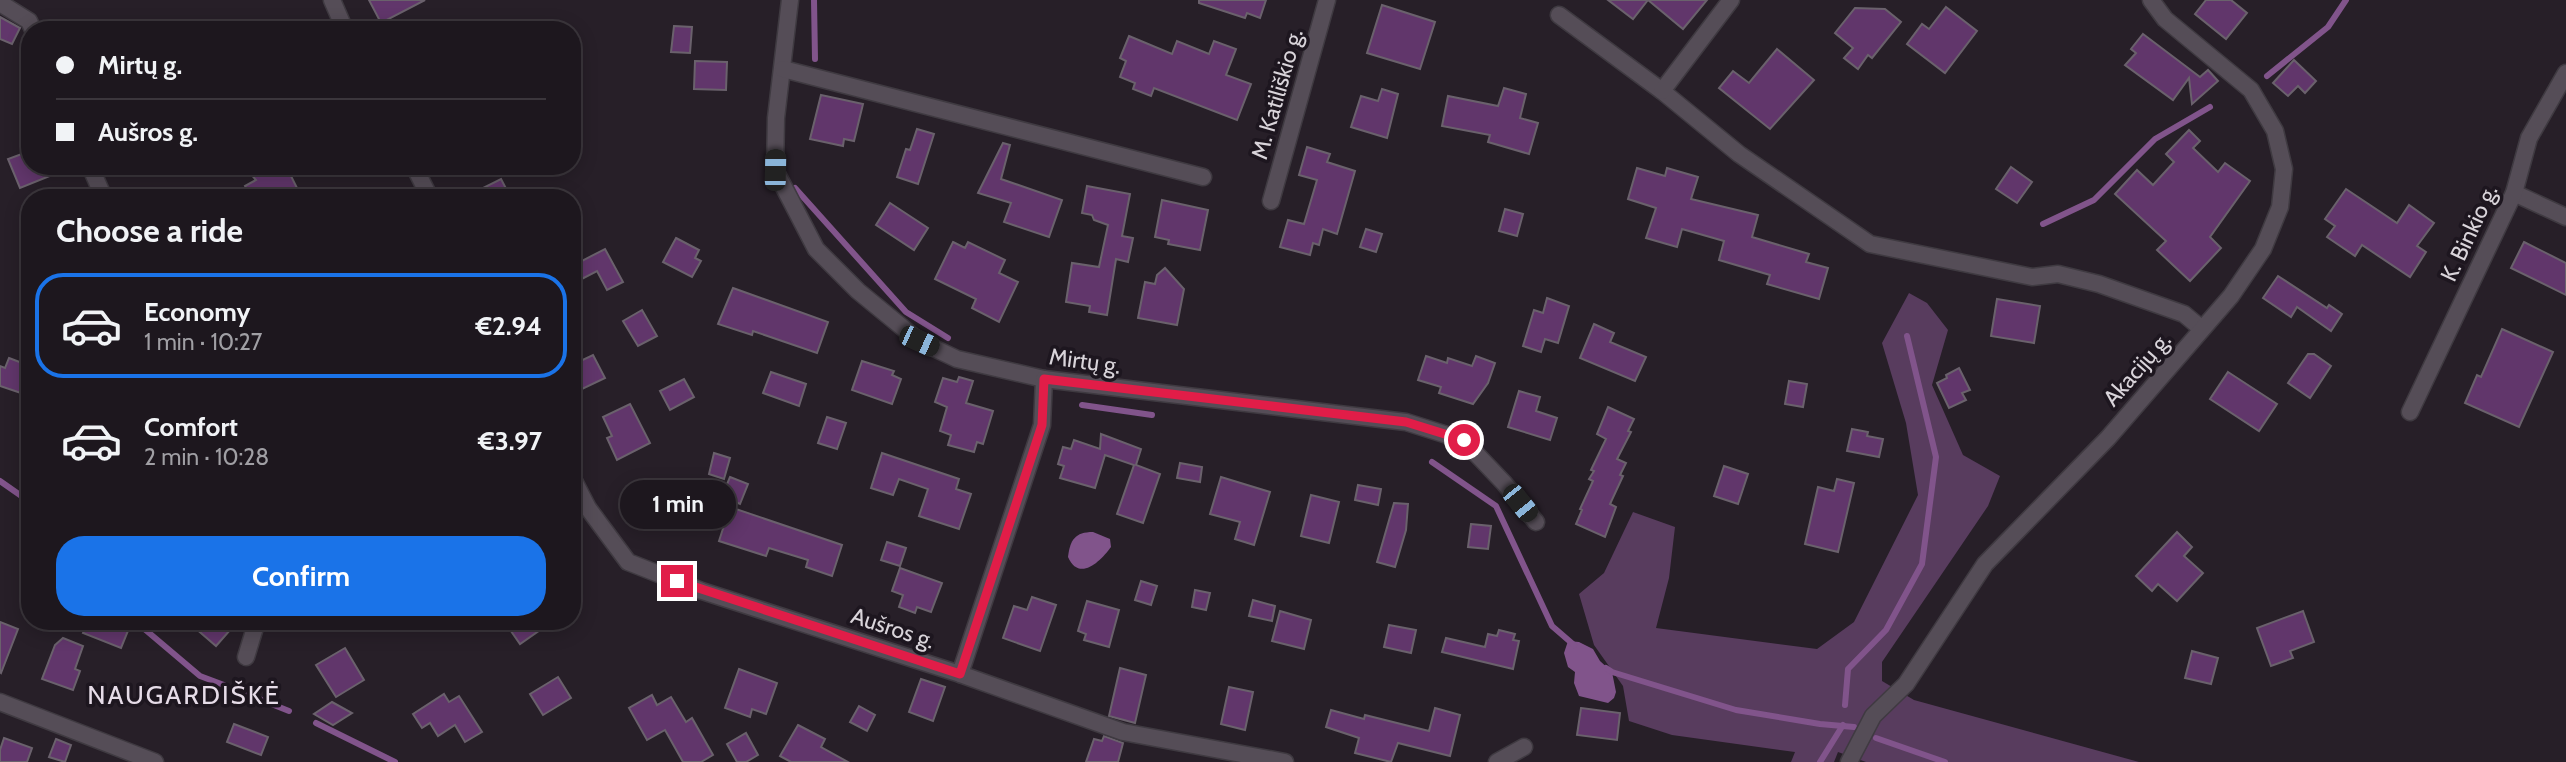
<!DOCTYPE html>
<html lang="en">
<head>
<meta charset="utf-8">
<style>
	body { margin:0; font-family:Cabin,sans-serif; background:#2a242b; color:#f1f3f6; height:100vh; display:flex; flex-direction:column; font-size:26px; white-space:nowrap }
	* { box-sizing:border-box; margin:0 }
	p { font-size:23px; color:#a09fa4 }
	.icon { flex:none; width:38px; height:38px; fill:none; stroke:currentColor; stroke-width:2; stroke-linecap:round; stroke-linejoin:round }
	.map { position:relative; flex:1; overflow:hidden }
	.side { position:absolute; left:21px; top:189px; width:560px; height:441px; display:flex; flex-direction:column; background:#1d171e; border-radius:28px; box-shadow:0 4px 18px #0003,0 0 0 2px #3b363c }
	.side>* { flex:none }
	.hud { position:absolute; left:21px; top:21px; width:560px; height:154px; border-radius:28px; box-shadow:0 4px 18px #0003,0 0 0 2px #3b363c; display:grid; align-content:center; height:154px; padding:0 35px; background:#1d171e }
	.end { position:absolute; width:32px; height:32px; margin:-16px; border:9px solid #e11d48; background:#fff; box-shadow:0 0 0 4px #fff }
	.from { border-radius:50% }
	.bubble { position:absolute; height:49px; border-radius:24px; background:#1d171e; box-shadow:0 4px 18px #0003,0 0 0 2px #3b363c; font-size:23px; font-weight:800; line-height:49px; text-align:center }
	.car { position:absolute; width:21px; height:42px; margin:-21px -10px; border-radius:9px; box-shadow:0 0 5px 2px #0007; background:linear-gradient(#222 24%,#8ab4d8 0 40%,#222 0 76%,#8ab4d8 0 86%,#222 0) }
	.hud b { display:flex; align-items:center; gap:24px; height:66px; font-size:26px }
	.hud b+b { border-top:2px solid #3b363c }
	.hud i { width:18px; height:18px; background:#f1f3f6 }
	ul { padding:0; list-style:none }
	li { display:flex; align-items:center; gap:21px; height:105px; margin:0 14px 10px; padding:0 21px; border:4px solid transparent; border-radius:28px }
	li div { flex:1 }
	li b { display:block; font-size:26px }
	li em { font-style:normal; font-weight:800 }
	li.active { border-color:#1a73e8 }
	li>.icon { width:63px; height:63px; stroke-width:1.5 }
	h2 { padding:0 35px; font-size:32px; line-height:84px }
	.primary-button { display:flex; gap:14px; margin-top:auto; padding:14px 35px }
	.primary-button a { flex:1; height:80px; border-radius:28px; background:#1a73e8; color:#fff; font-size:28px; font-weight:800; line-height:80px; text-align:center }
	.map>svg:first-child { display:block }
	.green { fill:#583c5e }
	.water { fill:#81548b }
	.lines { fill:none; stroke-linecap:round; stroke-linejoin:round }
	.stream { stroke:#81548b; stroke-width:6 }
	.building { fill:#61366b; stroke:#6a616c; stroke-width:2 }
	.street-casing { stroke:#3f3a41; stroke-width:19 }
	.street { stroke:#554d57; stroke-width:16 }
	.route { stroke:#e11d48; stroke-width:9 }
	.labels { text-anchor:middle; stroke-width:7; stroke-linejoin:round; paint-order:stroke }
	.street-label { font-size:23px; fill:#d9d4da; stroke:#1d161f }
	.quarter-label { font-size:26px; letter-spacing:2px; fill:#e6dce8; stroke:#1d161f }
</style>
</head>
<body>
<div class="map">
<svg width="2566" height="762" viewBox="0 0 2566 762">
	<rect width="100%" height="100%" fill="#271f28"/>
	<!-- green -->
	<path class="green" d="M 1909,293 L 1927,303 L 1948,330 L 1932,385 L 1963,455 L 2000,476 L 1988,506 L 1882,662 L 1882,681 L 1914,700 L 2139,762 L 1866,762 L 1838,752 L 1834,762 L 1791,762 L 1795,752 L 1672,735 L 1629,721 L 1623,686 L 1594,645 L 1579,594 L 1604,573 L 1633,512 L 1675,527 L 1669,578 L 1656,628 L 1817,649 L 1854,622 L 1918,495 L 1906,423 L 1882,343 Z"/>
	<!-- water -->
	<g class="water">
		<path d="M 1093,532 L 1110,539 L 1111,547 C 1100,562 1079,582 1068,557 C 1070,540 1075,532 1093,532 Z"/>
		<path d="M 1568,641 L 1579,642 L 1593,649 L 1600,661 L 1612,672 L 1616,692 L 1614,698 L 1608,703 L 1579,696 L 1574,683 L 1575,672 L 1568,667 L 1564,653 Z"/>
	</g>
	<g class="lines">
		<!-- stream -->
		<g class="stream">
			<path d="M 814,0 L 815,59"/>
			<path d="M 2267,76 L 2328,27 L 2346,0"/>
			<path d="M 795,188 L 906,312 L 948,338"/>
			<path d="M 2043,224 L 2094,200 L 2155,139 L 2210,107"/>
			<path d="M 1082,405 L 1152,415"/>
			<path d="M 1432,462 L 1496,506 L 1552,626 L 1574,645"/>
			<path d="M 0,481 L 30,502"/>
			<path d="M 135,621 L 200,676 L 224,685"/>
			<path d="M 1606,668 L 1612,672 L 1736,710 L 1820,724 L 1854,727"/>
			<path d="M 239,691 L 289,711"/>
			<path d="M 1845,705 L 1848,669 L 1886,630 L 1922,564 L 1936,457 L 1907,336"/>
			<path d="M 316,723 L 395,762"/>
			<path d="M 1876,738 L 1945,762"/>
			<path d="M 1820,762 L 1843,725"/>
		</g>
	</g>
	<!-- building -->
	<g class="building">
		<path d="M 369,0 L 425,0 L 381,23 Z"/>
		<path d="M 1199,0 L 1266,0 L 1260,18 L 1247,13 L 1245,18 L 1199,3 Z"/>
		<path d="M 1608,0 L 1707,0 L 1683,29 L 1648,0 L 1633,19 Z"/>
		<path d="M 2206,0 L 2231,0 L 2247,13 L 2226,39 L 2195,14 Z"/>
		<path d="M 1382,5 L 1435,22 L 1420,69 L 1367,53 Z"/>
		<path d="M 1946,7 L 1977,31 L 1945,73 L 1907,44 L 1922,24 L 1929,29 Z"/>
		<path d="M 1855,8 L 1885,9 L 1901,22 L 1872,58 L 1868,55 L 1858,69 L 1844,58 L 1853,48 L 1835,33 Z"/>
		<path d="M 0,17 L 20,28 L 12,44 L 0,39 Z"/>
		<path d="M 674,26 L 692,27 L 690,53 L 671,52 Z"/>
		<path d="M 2143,34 L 2200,77 L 2208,70 L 2218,81 L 2192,104 L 2189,78 L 2173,100 L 2125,65 L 2136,53 L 2131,49 Z"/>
		<path d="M 1129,36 L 1172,54 L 1177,41 L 1209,54 L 1214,41 L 1236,49 L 1226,75 L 1251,84 L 1237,120 L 1154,88 L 1151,96 L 1133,89 L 1135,83 L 1120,77 L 1126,61 L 1120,58 Z"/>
		<path d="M 1777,49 L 1814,80 L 1770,129 L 1719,88 L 1733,71 L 1749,83 Z"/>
		<path d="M 2294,60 L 2316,81 L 2305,93 L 2298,86 L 2288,96 L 2273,83 Z"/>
		<path d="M 695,61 L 727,62 L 726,90 L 694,89 Z"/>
		<path d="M 1504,88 L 1526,94 L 1520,118 L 1538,123 L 1529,154 L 1488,142 L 1490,135 L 1442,126 L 1448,96 L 1498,106 Z"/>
		<path d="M 1382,89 L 1398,94 L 1387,138 L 1351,127 L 1361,96 L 1378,101 Z"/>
		<path d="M 821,95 L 863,104 L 854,141 L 844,139 L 843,146 L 810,139 Z"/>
		<path d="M 917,129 L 934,134 L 918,184 L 897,177 L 906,149 L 910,150 Z"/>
		<path d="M 2189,130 L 2200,141 L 2193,148 L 2218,172 L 2225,163 L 2250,181 L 2210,237 L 2221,248 L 2190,281 L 2157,250 L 2166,241 L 2115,194 L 2137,170 L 2153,185 L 2174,162 L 2166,154 Z"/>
		<path d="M 1003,143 L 1010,145 L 1001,179 L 1062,200 L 1049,237 L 1004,222 L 1011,203 L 978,193 Z"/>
		<path d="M 1307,147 L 1330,154 L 1327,162 L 1355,171 L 1337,234 L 1323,229 L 1319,245 L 1313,243 L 1310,255 L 1280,247 L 1288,220 L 1304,224 L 1317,180 L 1299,175 Z"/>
		<path d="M 30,151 L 30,166 L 72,167 L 20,188 L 8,159 Z"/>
		<path d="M 244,166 L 286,166 L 302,198 L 251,198 L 245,186 L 256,180 Z"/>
		<path d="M 2011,167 L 2032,182 L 2017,203 L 1996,189 Z"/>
		<path d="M 1637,168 L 1665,176 L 1667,168 L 1698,177 L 1691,199 L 1758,215 L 1752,237 L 1809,254 L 1806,262 L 1828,268 L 1819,299 L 1767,284 L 1770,275 L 1719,260 L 1724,241 L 1682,229 L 1677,247 L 1646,238 L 1656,208 L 1628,199 Z"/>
		<path d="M 501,179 L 511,198 L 463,198 Z"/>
		<path d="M 1087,186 L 1130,194 L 1122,236 L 1133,238 L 1128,262 L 1116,259 L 1107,315 L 1089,312 L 1090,306 L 1066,302 L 1072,263 L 1099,267 L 1108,225 L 1094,220 L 1092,215 L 1082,213 Z"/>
		<path d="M 2346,189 L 2397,223 L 2409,205 L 2434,223 L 2417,246 L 2426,252 L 2410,277 L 2362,245 L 2355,256 L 2327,237 L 2335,226 L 2325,219 Z"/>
		<path d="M 1162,200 L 1208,210 L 1200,250 L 1168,244 L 1169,240 L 1155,237 Z"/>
		<path d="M 890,203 L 928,228 L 914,250 L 876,225 Z"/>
		<path d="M 1505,209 L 1523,214 L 1517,236 L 1499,231 Z"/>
		<path d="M 1366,229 L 1382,234 L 1376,252 L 1360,247 Z"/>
		<path d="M 676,238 L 699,250 L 695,258 L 701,261 L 692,277 L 663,262 Z"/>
		<path d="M 953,242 L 965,248 L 968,242 L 1005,260 L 999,273 L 1018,282 L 999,322 L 972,308 L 976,299 L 935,279 Z"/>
		<path d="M 2524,242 L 2566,263 L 2566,295 L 2511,268 Z"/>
		<path d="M 605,249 L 623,282 L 607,290 L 597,271 L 572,284 L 572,266 Z"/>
		<path d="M 1165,268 L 1184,289 L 1177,325 L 1138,318 L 1145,282 L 1155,284 L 1157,275 Z"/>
		<path d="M 2278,276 L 2327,308 L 2329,305 L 2342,314 L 2331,331 L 2297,307 L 2291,317 L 2263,298 Z"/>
		<path d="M 733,288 L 828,322 L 817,353 L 753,331 L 752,335 L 718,324 Z"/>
		<path d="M 1547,298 L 1569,306 L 1558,343 L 1545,339 L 1541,352 L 1523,346 L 1534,310 L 1543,313 Z"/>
		<path d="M 1997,299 L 2040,306 L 2034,343 L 1991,336 Z"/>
		<path d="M 642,310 L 657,336 L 638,346 L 623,321 Z"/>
		<path d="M 1594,324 L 1614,333 L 1610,342 L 1646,357 L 1635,381 L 1580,358 Z"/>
		<path d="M 2502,329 L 2553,352 L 2519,427 L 2465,403 L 2477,375 L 2481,377 Z"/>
		<path d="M 2308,354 L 2314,354 L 2331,366 L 2310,398 L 2288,383 Z"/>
		<path d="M 593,355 L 605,378 L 580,390 L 572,375 L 572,365 Z"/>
		<path d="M 1426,356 L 1447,363 L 1448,358 L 1472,366 L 1476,356 L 1495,363 L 1488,383 L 1473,404 L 1439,393 L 1441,387 L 1418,380 Z"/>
		<path d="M 9,358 L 30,366 L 30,396 L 0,386 L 0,366 L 5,368 Z"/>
		<path d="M 862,361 L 894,371 L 892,375 L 901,379 L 892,404 L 852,390 Z"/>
		<path d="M 1959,368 L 1970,390 L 1962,393 L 1966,400 L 1949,408 L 1937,383 L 1947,378 L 1946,375 Z"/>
		<path d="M 771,372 L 806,384 L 799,406 L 763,393 Z"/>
		<path d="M 2228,372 L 2277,404 L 2259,431 L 2210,399 Z"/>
		<path d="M 959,377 L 973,381 L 966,403 L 993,411 L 983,444 L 977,442 L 974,452 L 948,445 L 951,435 L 940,431 L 947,407 L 935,402 L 943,378 L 957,382 Z"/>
		<path d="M 684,379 L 694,397 L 670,410 L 660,391 Z"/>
		<path d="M 1789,381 L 1807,384 L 1803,407 L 1785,404 Z"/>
		<path d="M 1519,391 L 1540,397 L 1536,411 L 1557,418 L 1550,440 L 1508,427 Z"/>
		<path d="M 630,404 L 650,443 L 617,460 L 607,438 L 612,436 L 603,417 Z"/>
		<path d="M 1608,407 L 1634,419 L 1628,431 L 1631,432 L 1617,459 L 1626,463 L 1620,475 L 1623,476 L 1610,504 L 1616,507 L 1605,537 L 1576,524 L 1582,510 L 1580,509 L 1593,481 L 1589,479 L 1594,471 L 1591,470 L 1606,439 L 1597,434 Z"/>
		<path d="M 827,417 L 846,423 L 837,449 L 818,443 Z"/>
		<path d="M 1852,429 L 1868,432 L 1867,436 L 1883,439 L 1879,457 L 1847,451 Z"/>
		<path d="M 1101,434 L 1141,449 L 1136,465 L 1160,474 L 1143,523 L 1117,514 L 1134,465 L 1105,455 L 1095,488 L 1060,478 L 1064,466 L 1058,464 L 1063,447 L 1071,449 L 1074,440 L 1100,449 Z"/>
		<path d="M 714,453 L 730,458 L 724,479 L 709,474 Z"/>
		<path d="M 882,453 L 959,479 L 956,489 L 971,494 L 959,529 L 919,516 L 928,489 L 899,479 L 893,495 L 871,488 Z"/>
		<path d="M 1180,463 L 1202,467 L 1200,482 L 1177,478 Z"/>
		<path d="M 1724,466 L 1748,474 L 1738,504 L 1714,496 Z"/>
		<path d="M 730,477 L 748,484 L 740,504 L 722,496 Z"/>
		<path d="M 1221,477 L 1270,492 L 1254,545 L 1235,539 L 1240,522 L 1210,514 Z"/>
		<path d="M 1837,479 L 1854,483 L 1838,552 L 1805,544 L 1818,487 L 1834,491 Z"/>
		<path d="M 651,483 L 686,493 L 678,518 L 643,507 Z"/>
		<path d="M 1358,485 L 1381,489 L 1378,505 L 1355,500 Z"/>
		<path d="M 1311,495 L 1339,502 L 1329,543 L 1301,536 Z"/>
		<path d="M 1394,503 L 1408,504 L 1406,530 L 1395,567 L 1377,562 Z"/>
		<path d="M 730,507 L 842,545 L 832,576 L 806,567 L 808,560 L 769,548 L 766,556 L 719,541 Z"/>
		<path d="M 1471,524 L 1491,526 L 1488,549 L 1468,547 Z"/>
		<path d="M 2177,532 L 2192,547 L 2184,556 L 2203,573 L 2177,601 L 2158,584 L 2152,591 L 2136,576 Z"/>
		<path d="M 887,542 L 906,548 L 900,566 L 881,560 Z"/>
		<path d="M 900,568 L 942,583 L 931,612 L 917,607 L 915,613 L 899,607 L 903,595 L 892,591 Z"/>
		<path d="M 1141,581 L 1157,586 L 1151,605 L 1135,600 Z"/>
		<path d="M 1195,590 L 1210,593 L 1206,610 L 1192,607 Z"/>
		<path d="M 1032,597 L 1056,605 L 1040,651 L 1003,638 L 1014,606 L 1027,610 Z"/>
		<path d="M 1253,600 L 1275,606 L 1272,621 L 1249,616 Z"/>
		<path d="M 1087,601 L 1119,610 L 1109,647 L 1084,640 L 1086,634 L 1078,631 Z"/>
		<path d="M 1280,611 L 1311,620 L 1304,649 L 1272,641 Z"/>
		<path d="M 2303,611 L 2314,642 L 2290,651 L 2293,658 L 2271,666 L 2257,628 Z"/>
		<path d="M 88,621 L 132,621 L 121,648 L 83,633 Z"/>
		<path d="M 187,621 L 238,621 L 216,646 Z"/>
		<path d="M 504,621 L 553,621 L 520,644 Z"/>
		<path d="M 0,622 L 18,629 L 1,673 L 0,672 Z"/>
		<path d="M 1389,625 L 1416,630 L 1411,653 L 1384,647 Z"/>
		<path d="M 1499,630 L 1515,634 L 1513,640 L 1519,641 L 1513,669 L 1442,652 L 1446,638 L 1485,647 L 1488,634 L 1497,636 Z"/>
		<path d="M 63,638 L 83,646 L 75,669 L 80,671 L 73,690 L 42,679 L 55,645 Z"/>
		<path d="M 345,648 L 364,680 L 336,697 L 316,665 Z"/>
		<path d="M 2192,651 L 2218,658 L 2211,684 L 2185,678 Z"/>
		<path d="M 1120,668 L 1146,675 L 1135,723 L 1109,716 Z"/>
		<path d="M 739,669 L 777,683 L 766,714 L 752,709 L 750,717 L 725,708 Z"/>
		<path d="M 558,677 L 571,698 L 543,715 L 530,694 Z"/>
		<path d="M 921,679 L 945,687 L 933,721 L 909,712 Z"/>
		<path d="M 1229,687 L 1253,692 L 1245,730 L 1221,724 Z"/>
		<path d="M 444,694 L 449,702 L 459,696 L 482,732 L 465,742 L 455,725 L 438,736 L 430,723 L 422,728 L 413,714 Z"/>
		<path d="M 652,695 L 657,705 L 671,697 L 686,722 L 692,718 L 713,755 L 701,762 L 683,762 L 665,730 L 647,740 L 629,708 Z"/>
		<path d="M 332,702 L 352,713 L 333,725 L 314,714 Z"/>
		<path d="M 859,706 L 875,715 L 867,731 L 850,722 Z"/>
		<path d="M 1435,708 L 1460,715 L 1450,756 L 1398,743 L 1391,762 L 1355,753 L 1359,738 L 1326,727 L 1331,710 L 1364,719 L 1365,715 L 1429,731 Z"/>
		<path d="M 1581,708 L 1620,713 L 1617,740 L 1577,735 Z"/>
		<path d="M 234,724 L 268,737 L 261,755 L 227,742 Z"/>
		<path d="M 798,725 L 825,739 L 821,747 L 848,762 L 791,762 L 780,756 Z"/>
		<path d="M 746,733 L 758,755 L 746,762 L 737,762 L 727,744 Z"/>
		<path d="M 1104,736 L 1123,743 L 1118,762 L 1086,762 L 1094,739 L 1102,741 Z"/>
		<path d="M 4,738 L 32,748 L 27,762 L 0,762 L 0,750 Z"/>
		<path d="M 56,739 L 71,745 L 65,762 L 49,757 Z"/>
	</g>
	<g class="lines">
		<!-- street casing -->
		<g class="street-casing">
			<g id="street">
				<path d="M 332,0 L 345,30"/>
				<path d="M 790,0 L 776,118 L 775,170 L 816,249 L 858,291 L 919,341 L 957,359 L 1044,379 L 1406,422 L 1463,440 L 1504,483 L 1536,522"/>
				<path d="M 0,3 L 29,21 L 33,30"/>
				<path d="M 1559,15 L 1662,91 L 1739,154 L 1870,244 L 2032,277 L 2058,274 L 2099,284 L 2184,314 L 2202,329"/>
				<path d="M 783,69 L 1203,177"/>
				<path d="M 1662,91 L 1731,0"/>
				<path d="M 90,166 L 104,198"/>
				<path d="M 414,166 L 430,198"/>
				<path d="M 2514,193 L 2566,217"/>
				<path d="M 1271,201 L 1327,0"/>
				<path d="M 2410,412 L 2514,193 L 2529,138 L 2566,73"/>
				<path d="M 572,477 L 588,508 L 628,562 L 702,591 L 960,674 L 1123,732 L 1285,762"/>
				<path d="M 246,657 L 257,621"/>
				<path d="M 960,674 L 1042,425 L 1044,379"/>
				<path d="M 0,702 L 155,762"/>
				<path d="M 1497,762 L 1524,747"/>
				<path d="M 1849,762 L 1873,716 L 1906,684 L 1985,564 L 2108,438 L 2231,296 L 2263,249 L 2280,207 L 2284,169 L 2275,131 L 2251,90 L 2165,19 L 2151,0"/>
			</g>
		</g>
		<!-- street -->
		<use href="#street" class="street"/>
	</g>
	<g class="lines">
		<!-- route -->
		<path class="route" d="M 677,581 L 960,674 L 1042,425 L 1044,379 L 1406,422 L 1464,440"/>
	</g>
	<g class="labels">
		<!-- street labels -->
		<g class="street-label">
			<text transform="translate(1277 94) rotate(-74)" y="8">M. Katiliškio g.</text>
			<text transform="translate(2469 233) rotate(-65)" y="8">K. Binkio g.</text>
			<text transform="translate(1085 361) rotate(8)" y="8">Mirtų g.</text>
			<text transform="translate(2137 369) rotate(-49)" y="8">Akacijų g.</text>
			<text transform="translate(893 628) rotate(18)" y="8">Aušros g.</text>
		</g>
		<!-- quarter labels -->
		<g class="quarter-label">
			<text x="184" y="704">NAUGARDIŠKĖ</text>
		</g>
	</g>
</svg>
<i class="end from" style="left:1464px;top:440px"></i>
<i class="end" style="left:677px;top:581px"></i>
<div class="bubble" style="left:620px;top:480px;width:116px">1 min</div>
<i class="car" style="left:775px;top:170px;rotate:1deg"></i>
<i class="car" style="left:919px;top:341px;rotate:115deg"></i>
<i class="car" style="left:1520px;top:503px;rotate:141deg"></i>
<div class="hud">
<b><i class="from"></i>Mirtų g.</b>
<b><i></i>Aušros g.</b>
</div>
<section class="side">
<h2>Choose a ride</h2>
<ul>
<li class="active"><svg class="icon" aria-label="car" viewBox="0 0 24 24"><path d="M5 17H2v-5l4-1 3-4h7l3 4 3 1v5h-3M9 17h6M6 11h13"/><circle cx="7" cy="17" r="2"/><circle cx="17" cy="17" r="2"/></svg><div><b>Economy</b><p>1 min · 10:27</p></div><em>€2.94</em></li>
<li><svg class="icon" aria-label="car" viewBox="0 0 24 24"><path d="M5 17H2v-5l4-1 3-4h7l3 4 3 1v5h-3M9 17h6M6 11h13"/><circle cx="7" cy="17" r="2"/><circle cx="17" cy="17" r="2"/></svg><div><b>Comfort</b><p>2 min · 10:28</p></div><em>€3.97</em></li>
</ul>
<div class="primary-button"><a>Confirm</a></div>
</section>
</div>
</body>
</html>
